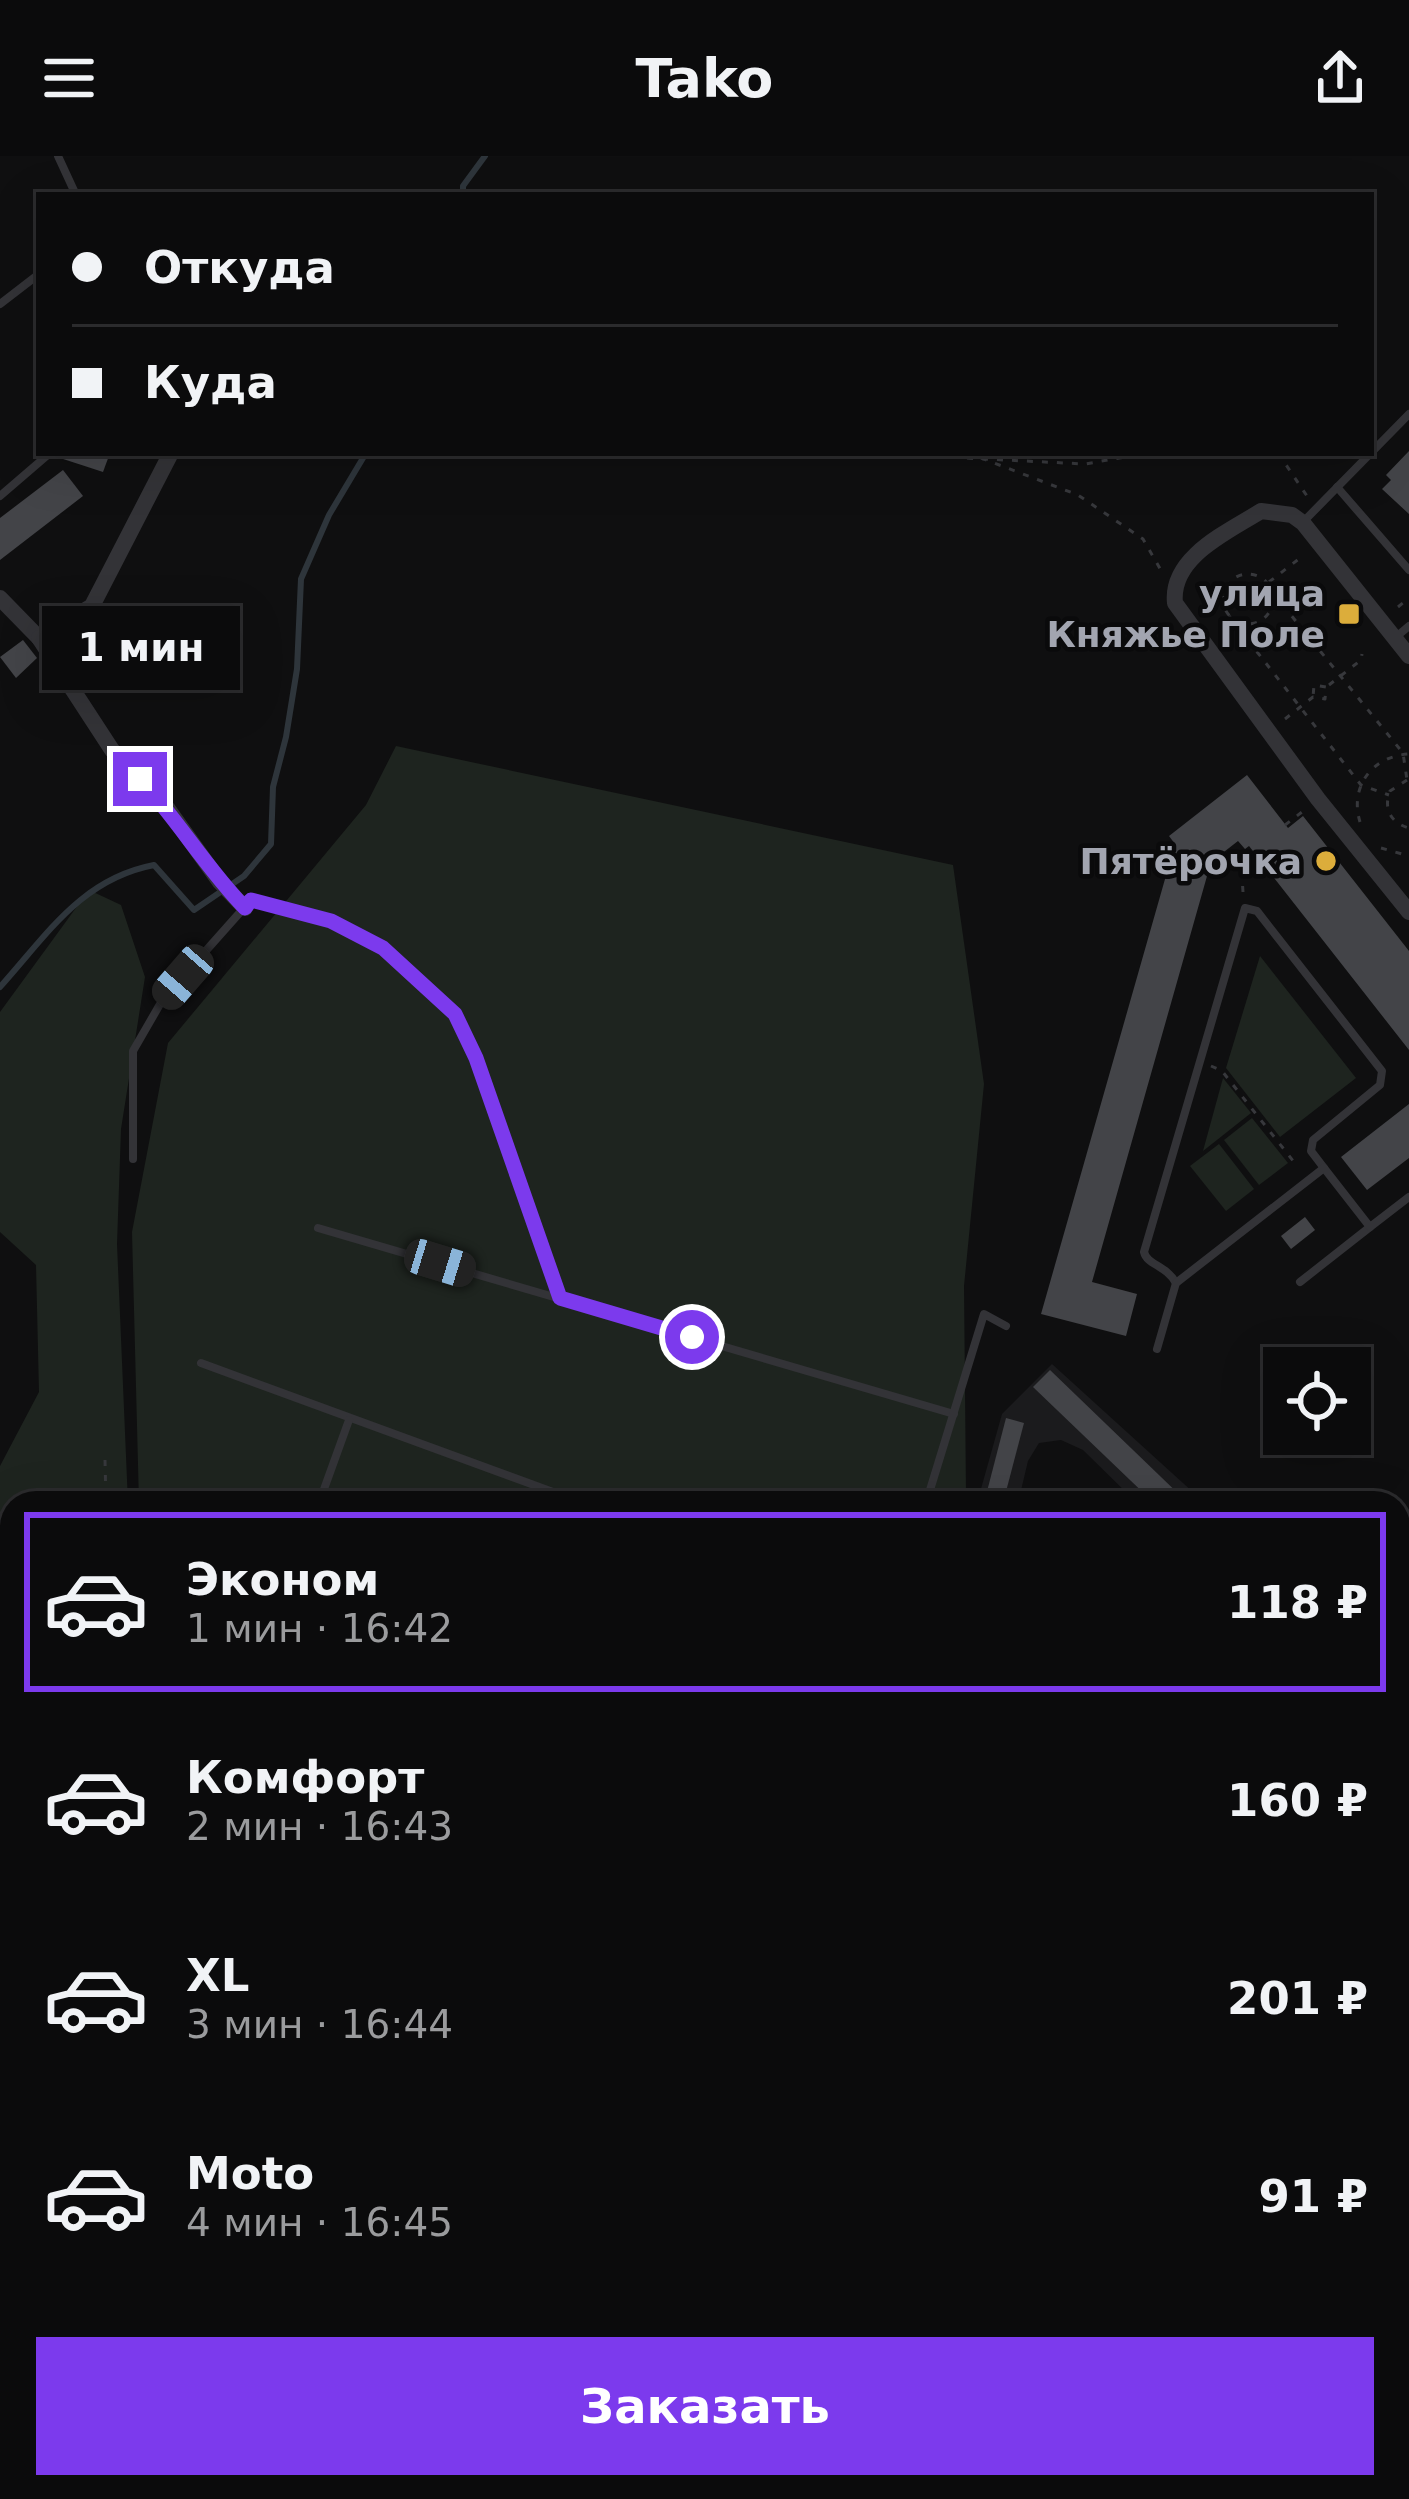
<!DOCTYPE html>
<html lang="ru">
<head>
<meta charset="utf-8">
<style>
	body { margin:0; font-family:"DejaVu Sans",sans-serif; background:#19191a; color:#f1f3f6; height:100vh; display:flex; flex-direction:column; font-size:45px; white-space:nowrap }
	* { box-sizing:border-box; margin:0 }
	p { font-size:39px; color:#9a9b9d }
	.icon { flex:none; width:66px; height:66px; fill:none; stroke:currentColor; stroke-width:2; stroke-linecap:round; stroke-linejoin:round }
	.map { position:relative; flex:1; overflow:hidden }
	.drawer { position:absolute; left:0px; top:1335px; width:1410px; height:1008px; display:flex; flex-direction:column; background:#0b0b0c; border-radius:36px 36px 0 0; box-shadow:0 12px 48px #0002,0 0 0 3px #2b2b2d }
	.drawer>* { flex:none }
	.hud { position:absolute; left:36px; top:36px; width:1338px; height:264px; border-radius:0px; box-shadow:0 12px 48px #0002,0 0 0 3px #2b2b2d; display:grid; align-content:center; height:264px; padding:0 36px; background:#0b0b0c }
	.controls { position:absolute; left:1263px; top:1191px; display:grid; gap:24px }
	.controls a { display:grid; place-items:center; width:108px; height:108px; border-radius:0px; background:#0b0b0c; box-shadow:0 12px 48px #0002,0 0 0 3px #2b2b2d; font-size:60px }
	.end { position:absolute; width:54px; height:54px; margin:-27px; border:15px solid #7c3aed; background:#fff; box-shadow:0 0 0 6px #fff }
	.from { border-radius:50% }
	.bubble { position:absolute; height:84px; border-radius:0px; background:#0b0b0c; box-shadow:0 12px 48px #0002,0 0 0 3px #2b2b2d; font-size:39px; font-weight:800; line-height:84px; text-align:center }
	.car { position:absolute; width:36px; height:72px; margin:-36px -18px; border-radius:15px; box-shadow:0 0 9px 3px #0007; background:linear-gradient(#222 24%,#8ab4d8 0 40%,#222 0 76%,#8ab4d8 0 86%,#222 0) }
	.hud b { display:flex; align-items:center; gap:42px; height:114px; font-size:45px }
	.hud b+b { border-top:3px solid #2b2b2d }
	.hud i { width:30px; height:30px; background:#f1f3f6 }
	ul { padding:21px 0 0; list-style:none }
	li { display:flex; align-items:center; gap:36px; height:180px; margin:0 24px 18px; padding:0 12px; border:6px solid transparent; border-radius:0px }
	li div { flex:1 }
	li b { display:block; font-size:45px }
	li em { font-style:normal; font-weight:800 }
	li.on { border-color:#7c3aed }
	li>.icon { width:108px; height:108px; stroke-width:1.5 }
	.cta { display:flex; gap:24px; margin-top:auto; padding:24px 36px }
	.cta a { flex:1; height:138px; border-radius:0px; background:#7c3aed; color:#fff; font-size:48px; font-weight:800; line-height:138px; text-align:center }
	header { display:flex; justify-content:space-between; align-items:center; height:156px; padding:0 36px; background:#0b0b0c; font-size:54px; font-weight:800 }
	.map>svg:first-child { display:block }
	.built { fill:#1b1b1d }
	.green { fill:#1e241f }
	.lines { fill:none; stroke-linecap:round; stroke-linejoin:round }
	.stream { stroke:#2e353b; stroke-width:6 }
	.building { fill:#434448 }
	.path { stroke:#37383c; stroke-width:3; stroke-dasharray:6 9; stroke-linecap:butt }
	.lane { stroke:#333337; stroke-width:8 }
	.street { stroke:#333337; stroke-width:16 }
	.route { stroke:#7c3aed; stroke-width:15 }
	.poi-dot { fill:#dcad3b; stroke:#0a0a0b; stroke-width:4.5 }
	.labels { text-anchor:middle; stroke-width:9; stroke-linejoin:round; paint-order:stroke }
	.poi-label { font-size:36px; font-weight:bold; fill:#a2a5b0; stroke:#0a0a0b; text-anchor:end }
</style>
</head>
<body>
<header><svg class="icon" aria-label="menu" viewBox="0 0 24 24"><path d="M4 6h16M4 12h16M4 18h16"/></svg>Tako<svg class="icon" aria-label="share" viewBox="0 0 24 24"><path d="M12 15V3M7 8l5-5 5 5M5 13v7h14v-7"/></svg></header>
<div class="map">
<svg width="1409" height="2343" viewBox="0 0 1409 2343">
	<rect width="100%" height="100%" fill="#0f0f10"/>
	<!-- built -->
	<g class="built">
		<path d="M 1052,1208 L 1205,1347 L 1137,1347 L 1083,1294 L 1061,1284 L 1039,1287 L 1028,1305 L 1018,1347 L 977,1347 L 1002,1258 Z"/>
		<path d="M 1409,2288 L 1409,2343 L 1240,2343 L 1232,2331 L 1340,2331 L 1348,2341 L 1359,2331 L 1398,2331 L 1398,2298 Z"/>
	</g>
	<!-- green -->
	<g class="green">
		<path d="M 396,590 L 953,709 L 984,928 L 964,1130 L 966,1339 L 963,1347 L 139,1347 L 132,1076 L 168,887 L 366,649 Z"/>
		<path d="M 89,734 L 121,749 L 145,821 L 121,973 L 117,1088 L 128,1347 L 12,1347 L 12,2331 L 601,2331 L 599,2343 L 0,2343 L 0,1310 L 39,1236 L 36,1109 L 0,1076 L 0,856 Z"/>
		<path d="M 1260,800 L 1356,922 L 1280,981 L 1226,912 Z"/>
		<path d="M 1223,922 L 1251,957 L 1203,995 Z"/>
		<path d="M 1252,962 L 1288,1007 L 1259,1029 L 1224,984 Z"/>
		<path d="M 1219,988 L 1254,1033 L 1226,1055 L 1190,1010 Z"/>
		<path d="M 612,2331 L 1218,2331 L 1226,2343 L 610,2343 Z"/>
	</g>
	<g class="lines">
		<!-- stream -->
		<g class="stream">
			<path d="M 463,39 L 463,30 L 485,0"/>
			<path d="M 0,831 C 47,779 81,723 154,709 L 194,754 L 244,720 L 271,688 L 273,631 L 286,581 L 297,513 L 301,423 L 329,359 L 366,297"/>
		</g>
	</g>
	<!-- building -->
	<g class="building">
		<path d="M 1409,295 L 1409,358 L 1382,333 L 1391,324 L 1386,319 Z"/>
		<path d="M 58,297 L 110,297 L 103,316 L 57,301 Z"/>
		<path d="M 63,314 L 83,340 L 0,404 L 0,362 Z"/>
		<path d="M 23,484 L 37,502 L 16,522 L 0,501 Z"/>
		<path d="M 1247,619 L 1288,672 L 1303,660 L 1409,795 L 1409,894 L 1249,690 L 1245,693 L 1238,685 L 1211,706 L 1092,1126 L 1137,1138 L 1126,1180 L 1041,1158 L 1175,688 L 1169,680 Z"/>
		<path d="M 1409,948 L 1409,1002 L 1367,1034 L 1341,1001 Z"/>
		<path d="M 1305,1061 L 1315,1074 L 1291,1093 L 1281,1080 Z"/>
		<path d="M 1050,1214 L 1188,1347 L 1154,1347 L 1033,1231 Z"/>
		<path d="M 1006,1262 L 1024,1267 L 1003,1347 L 984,1347 Z"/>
	</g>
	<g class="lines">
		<!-- path -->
		<g class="path">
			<path d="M 953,297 L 965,302 L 1085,308 L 1148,297"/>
			<path d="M 1278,297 L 1307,340"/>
			<path d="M 981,302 L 1078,339 L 1143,383 L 1162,416"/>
			<circle cx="1248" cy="443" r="25"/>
			<path d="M 1269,426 L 1304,399"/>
			<path d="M 1273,437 L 1403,597 L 1407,624"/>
			<path d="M 1398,451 L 1409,442"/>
			<path d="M 1229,460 L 1361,629 L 1389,639"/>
			<path d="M 1329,529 L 1361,504 L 1362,498"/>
			<path d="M 1285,563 L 1313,541 L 1325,543 L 1326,531 L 1314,529 L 1313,541"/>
			<path d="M 1407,624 L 1390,635 C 1383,653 1391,667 1409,672"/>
			<path d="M 1360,666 C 1349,630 1373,600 1409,598"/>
			<path d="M 1285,669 L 1302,656"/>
			<path d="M 1381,692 L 1409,700"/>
			<path d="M 1243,736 L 1241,705 L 1252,695"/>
			<path d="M 1211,910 L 1222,915 L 1298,1011"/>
			<path d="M 105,1304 L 106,1347"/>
			<path d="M 929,2331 L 937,2343"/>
			<path d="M 1197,2331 L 1207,2343"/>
		</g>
		<!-- lane -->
		<g class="lane">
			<path d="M 58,0 L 76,39"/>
			<path d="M 0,148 L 39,118"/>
			<path d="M 1337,331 L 1409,414"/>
			<path d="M 0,340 L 50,297"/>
			<path d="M 1305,364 L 1409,258"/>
			<path d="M 1396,481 L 1409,470"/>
			<path d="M 133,1003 L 133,895 L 163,843 L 251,744 L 331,765 L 383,792 L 455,858 L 475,902 L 560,1143"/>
			<path d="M 318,1072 L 954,1258"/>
			<path d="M 1300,1126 L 1370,1071"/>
			<path d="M 1176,1127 C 1166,1109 1147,1109 1144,1096 L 1245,752 L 1257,755 L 1382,915 L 1380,929 L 1313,984 L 1311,995 L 1324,1012"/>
			<path d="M 1157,1193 L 1176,1127 L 1324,1012 L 1370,1071 L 1409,1041"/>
			<path d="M 201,1207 L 583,1347"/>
			<path d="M 319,1347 L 349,1264"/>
			<path d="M 926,1347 L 984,1158 L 1006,1170"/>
			<path d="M 0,2098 L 12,2109"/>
			<path d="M 0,2281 L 12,2296"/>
			<path d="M 39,2331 L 49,2343"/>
			<path d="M 190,2331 L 199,2343"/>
			<path d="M 588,2343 L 590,2331"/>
		</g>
		<!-- street -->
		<g class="street">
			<path d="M 0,442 L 39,482 L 92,450 L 171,297"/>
			<path d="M 39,482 L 112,594 L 167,652 L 220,726 L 245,752"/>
			<path d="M 1409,500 L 1303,367 L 1292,359 L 1261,355 C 1228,376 1170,401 1175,447 L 1318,643 L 1409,756"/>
		</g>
	</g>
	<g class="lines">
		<!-- route -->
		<path class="route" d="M 140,623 C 178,664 206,712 245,752 L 251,744 L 331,765 L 383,792 L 455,858 L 476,902 L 560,1142 L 692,1181"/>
	</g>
	<!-- markers -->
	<g class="poi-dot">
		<rect x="1337" y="446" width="24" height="24" rx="6"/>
		<circle cx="1326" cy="705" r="12"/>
	</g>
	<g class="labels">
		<!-- poi labels -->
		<g class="poi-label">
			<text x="1325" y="450">улица<tspan x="1325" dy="41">Княжье Поле</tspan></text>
			<text x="1302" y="718">Пятёрочка</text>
		</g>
	</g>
</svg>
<div class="controls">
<a><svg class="icon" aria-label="locate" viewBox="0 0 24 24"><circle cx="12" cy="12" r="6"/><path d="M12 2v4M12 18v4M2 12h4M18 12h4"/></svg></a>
</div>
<i class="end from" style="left:692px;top:1181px"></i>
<i class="end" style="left:140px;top:623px"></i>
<div class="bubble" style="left:42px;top:450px;width:198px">1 мин</div>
<i class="car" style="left:183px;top:821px;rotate:221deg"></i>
<i class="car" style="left:440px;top:1107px;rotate:107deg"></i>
<div class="hud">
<b><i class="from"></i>Откуда</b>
<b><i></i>Куда</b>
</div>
<section class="drawer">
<ul>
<li class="on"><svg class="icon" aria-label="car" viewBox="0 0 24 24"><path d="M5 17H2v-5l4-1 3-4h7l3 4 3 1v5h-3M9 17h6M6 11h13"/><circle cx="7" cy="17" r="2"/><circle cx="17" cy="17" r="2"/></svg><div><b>Эконом</b><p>1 мин · 16:42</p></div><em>118 ₽</em></li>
<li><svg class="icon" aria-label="car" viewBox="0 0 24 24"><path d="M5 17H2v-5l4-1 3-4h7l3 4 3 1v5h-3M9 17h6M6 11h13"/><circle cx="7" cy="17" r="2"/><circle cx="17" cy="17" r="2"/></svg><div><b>Комфорт</b><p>2 мин · 16:43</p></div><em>160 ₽</em></li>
<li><svg class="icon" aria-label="car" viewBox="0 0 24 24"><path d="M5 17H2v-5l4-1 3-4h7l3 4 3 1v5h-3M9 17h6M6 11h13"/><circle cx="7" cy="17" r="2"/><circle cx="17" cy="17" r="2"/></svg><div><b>XL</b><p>3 мин · 16:44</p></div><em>201 ₽</em></li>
<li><svg class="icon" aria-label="car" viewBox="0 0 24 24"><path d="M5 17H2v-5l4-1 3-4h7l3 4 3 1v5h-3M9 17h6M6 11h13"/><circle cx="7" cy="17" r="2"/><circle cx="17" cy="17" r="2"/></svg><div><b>Moto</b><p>4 мин · 16:45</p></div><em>91 ₽</em></li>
</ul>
<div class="cta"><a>Заказать</a></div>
</section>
</div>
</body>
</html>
